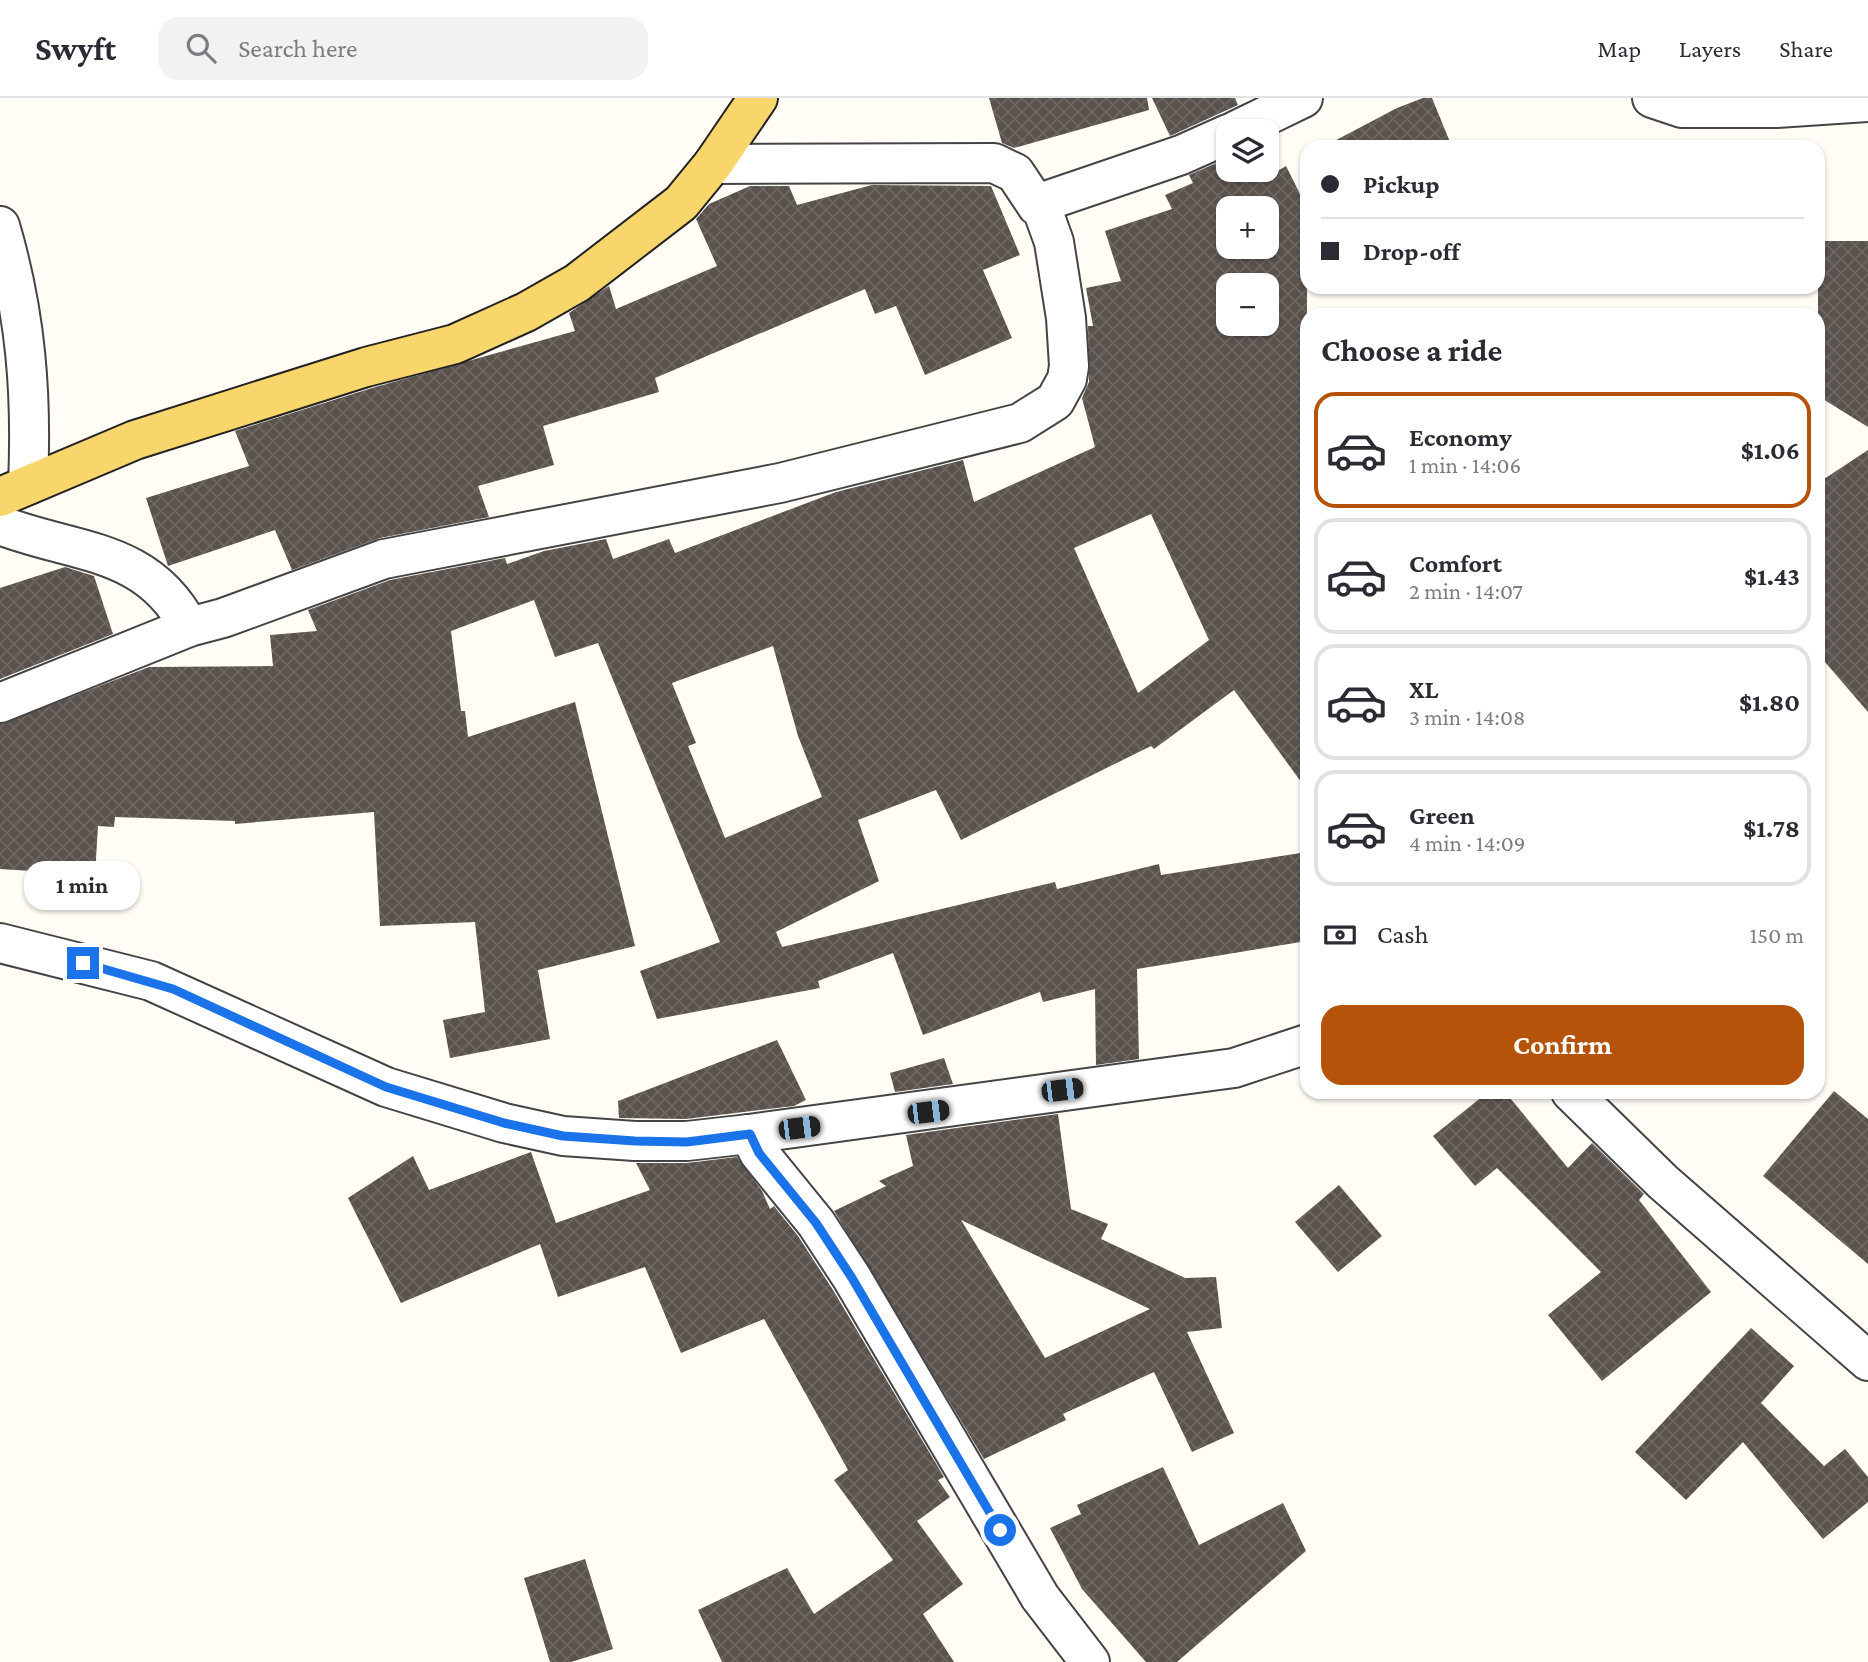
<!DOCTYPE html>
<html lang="en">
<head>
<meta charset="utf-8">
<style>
	body { margin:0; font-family:"Crimson Pro",serif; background:#f2f2f3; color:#2b2b33; height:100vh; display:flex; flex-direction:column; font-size:26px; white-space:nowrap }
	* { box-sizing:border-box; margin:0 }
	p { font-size:23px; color:#7c7c81 }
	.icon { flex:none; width:38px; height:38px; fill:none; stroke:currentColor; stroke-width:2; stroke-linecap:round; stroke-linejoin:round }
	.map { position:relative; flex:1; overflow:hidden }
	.sheet { position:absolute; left:1300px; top:210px; width:525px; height:791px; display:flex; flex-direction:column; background:#fff; border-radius:21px; box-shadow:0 2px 5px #0004 }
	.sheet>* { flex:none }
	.hud { position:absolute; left:1300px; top:42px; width:525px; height:154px; border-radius:21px; box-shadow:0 2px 5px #0004; display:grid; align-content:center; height:154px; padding:0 21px; background:#fff }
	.tools { position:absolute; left:1216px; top:21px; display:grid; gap:14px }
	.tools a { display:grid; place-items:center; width:63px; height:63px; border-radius:14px; background:#fff; box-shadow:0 2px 5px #0004; font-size:35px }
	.end { position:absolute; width:32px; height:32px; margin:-16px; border:9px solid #1a73e8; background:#fff; box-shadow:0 0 0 4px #fff }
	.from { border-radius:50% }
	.bubble { position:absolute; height:49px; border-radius:21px; background:#fff; box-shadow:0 2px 5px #0004; font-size:23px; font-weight:700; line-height:49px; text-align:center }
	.car { position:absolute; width:21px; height:42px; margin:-21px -10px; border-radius:9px; box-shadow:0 0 5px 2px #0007; background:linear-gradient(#222 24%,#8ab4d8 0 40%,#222 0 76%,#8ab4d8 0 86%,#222 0) }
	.hud b { display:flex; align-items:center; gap:24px; height:66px; font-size:26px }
	.hud b+b { border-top:2px solid #e1e1e2 }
	.hud i { width:18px; height:18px; background:#2b2b33 }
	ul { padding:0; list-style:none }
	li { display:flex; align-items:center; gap:21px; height:116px; margin:0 14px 10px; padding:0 7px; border:4px solid #e1e1e2; border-radius:21px }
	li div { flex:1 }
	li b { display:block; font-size:26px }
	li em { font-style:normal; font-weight:700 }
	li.current { border-color:#b45309 }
	li>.icon { width:63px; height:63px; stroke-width:1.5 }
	h2 { padding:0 21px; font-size:32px; line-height:84px }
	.pay { display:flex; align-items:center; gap:18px; height:77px; padding:0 21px; font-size:26px }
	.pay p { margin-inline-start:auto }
	.button { display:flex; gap:14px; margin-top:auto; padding:14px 21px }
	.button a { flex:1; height:80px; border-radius:21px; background:#b45309; color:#fff; font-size:28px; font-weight:700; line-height:80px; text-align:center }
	header { display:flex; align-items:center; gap:42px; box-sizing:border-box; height:98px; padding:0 35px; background:#fff; border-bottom:2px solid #e1e1e2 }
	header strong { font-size:33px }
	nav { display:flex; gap:38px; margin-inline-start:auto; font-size:24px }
	.search { width:490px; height:63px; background:#f2f2f3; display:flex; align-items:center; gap:18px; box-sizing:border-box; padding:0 24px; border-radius:21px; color:#7c7c81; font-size:26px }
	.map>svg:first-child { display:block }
	.building { fill:url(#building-cross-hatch); fill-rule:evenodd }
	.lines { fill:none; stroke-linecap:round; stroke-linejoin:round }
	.minor-casing { stroke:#444; stroke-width:42 }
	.major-casing { stroke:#222; stroke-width:42 }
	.minor { stroke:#fff; stroke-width:38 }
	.major { stroke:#f9d66b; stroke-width:38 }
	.route { stroke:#1a73e8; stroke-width:9 }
</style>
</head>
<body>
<header>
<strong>Swyft</strong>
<div class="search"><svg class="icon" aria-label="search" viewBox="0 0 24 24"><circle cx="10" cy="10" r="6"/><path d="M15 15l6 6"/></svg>Search here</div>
<nav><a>Map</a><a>Layers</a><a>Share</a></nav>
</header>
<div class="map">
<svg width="1868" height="1564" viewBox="0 0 1868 1564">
	<defs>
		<pattern id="building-cross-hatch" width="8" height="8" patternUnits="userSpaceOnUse" patternTransform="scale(1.75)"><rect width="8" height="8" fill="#5a524d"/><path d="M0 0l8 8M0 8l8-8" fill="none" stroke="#6d6662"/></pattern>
	</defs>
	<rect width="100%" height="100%" fill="#fffdf5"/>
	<!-- building -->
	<g class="building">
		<path d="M 989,0 L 1147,0 L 1149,12 L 1014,50 L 1002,45 Z"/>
		<path d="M 1152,0 L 1235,0 L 1238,7 L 1170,38 Z"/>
		<path d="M 1423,0 L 1432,0 L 1452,49 L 1323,49 L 1397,10 Z"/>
		<path d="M 1228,60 L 1228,72 L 1267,72 L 1267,68 L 1271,77 L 1286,68 L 1307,110 L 1307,692 L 1234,592 L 1154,651 L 1151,648 L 961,742 L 936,692 L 858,722 L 879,783 L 776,834 L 782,849 L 1055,784 L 1057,791 L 1159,766 L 1161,777 L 1307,754 L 1307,843 L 1137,871 L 1139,961 L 1096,967 L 1095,891 L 1043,904 L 1040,894 L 923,937 L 893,855 L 818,883 L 820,890 L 657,921 L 640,873 L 720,844 L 598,545 L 555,559 L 534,502 L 451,533 L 461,613 L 465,613 L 468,639 L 575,604 L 635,848 L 538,872 L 550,941 L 450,960 L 443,922 L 485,914 L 475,824 L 380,828 L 374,714 L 235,726 L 235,723 L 115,719 L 114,729 L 98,728 L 95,777 L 0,771 L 0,626 L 149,569 L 273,568 L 270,537 L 317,533 L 308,512 L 390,482 L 505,460 L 507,466 L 544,453 L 606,441 L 613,461 L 669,441 L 675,455 L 836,394 L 963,362 L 974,404 L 1095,349 L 1082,300 L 1089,284 L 1088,228 L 1093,228 L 1086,190 L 1121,183 L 1105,133 L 1172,111 L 1165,97 L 1193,85 L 1189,77 ZM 1228,110 L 1267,110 L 1267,149 L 1228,149 ZM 1228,187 L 1267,187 L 1267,226 L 1228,226 ZM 1151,416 L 1209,542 L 1138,595 L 1074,450 ZM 773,548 L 798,638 L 822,699 L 725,740 L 688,648 L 696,645 L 672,585 Z"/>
		<path d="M 872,87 L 991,88 L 1020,157 L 983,172 L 1012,240 L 925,277 L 896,208 L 875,216 L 865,191 L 655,280 L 659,294 L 543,328 L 554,367 L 478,388 L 489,419 L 380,440 L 292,472 L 275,432 L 168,468 L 146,400 L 249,368 L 235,333 L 372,290 L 575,233 L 569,215 L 609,188 L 616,211 L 717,168 L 696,121 L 709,106 L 750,88 L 789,88 L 797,107 Z"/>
		<path d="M 1818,143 L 1868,143 L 1868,329 L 1818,298 Z"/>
		<path d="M 1868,352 L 1868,614 L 1818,556 L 1818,385 Z"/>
		<path d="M 65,469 L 94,478 L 113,536 L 0,581 L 0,490 Z"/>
		<path d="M 777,942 L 806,1002 L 794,1008 L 686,1021 L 619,1020 L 618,1003 Z"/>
		<path d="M 944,960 L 953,986 L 895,994 L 890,975 Z"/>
		<path d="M 1834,993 L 1868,1021 L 1868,1166 L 1763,1078 Z"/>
		<path d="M 1488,994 L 1505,994 L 1568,1070 L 1592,1045 L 1644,1096 L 1639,1102 L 1711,1194 L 1602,1283 L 1548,1217 L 1601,1174 L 1497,1070 L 1475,1088 L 1433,1038 Z"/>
		<path d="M 1058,1016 L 1071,1111 L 1108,1126 L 1101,1141 L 1185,1180 L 1216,1179 L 1222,1230 L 1187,1234 L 1234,1335 L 1192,1354 L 1154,1274 L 1063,1316 L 1066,1322 L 984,1361 L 834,1113 L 886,1088 L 879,1083 L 913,1068 L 906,1037 ZM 961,1122 L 1150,1211 L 1045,1260 Z"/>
		<path d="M 531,1054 L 556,1125 L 650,1092 L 636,1065 L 687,1065 L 737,1059 L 762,1093 L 770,1111 L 774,1108 L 798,1138 L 833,1192 L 944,1379 L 938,1382 L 950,1399 L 917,1423 L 963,1486 L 923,1516 L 954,1564 L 722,1564 L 698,1512 L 787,1470 L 814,1516 L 893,1462 L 834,1382 L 848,1372 L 764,1221 L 681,1255 L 645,1169 L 558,1199 L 540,1146 L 401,1205 L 348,1100 L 413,1058 L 429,1092 Z"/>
		<path d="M 1339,1087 L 1382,1138 L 1338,1174 L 1295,1124 Z"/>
		<path d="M 1751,1230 L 1794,1268 L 1761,1305 L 1824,1368 L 1845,1351 L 1868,1379 L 1868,1404 L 1823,1441 L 1743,1344 L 1686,1402 L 1635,1354 Z"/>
		<path d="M 1163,1369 L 1199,1447 L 1283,1405 L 1306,1453 L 1177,1564 L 1146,1564 L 1082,1491 L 1050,1430 L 1081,1416 L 1077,1407 Z"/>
		<path d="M 585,1461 L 613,1551 L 571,1564 L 550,1564 L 524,1480 Z"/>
	</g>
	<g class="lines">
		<!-- minor casing -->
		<g class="minor-casing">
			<g id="minor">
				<path d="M 1652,0 L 1682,10 L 1776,10 L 1868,4"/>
				<path d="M 1235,33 L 1303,0"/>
				<path d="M 1040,105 L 1181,57 L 1228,36"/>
				<path d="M 0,128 C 26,216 32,296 28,387"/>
				<path d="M 0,427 C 75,456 147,449 189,529"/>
				<path d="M 0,605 L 189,529 L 223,520 L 384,461 L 780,385 L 1020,325 L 1055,303 L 1067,281 L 1069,268 L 1066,220 L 1054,144 L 1040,105 L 1037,108 L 1015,75 L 994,65 L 713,66"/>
				<path d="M 0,845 L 151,883 L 386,989 L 504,1025 L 563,1038 L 635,1043 L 687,1043 L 749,1036 L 1234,970 L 1307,946"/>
				<path d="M 1571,994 L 1663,1084 L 1868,1263"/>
				<path d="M 749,1036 L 759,1055 L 816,1125 L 852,1180 L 1040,1499 L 1090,1564"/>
			</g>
		</g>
		<!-- major casing -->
		<g class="major-casing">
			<path id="major" d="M 0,399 L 135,342 L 366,269 L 455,246 L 526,214 L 577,185 L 681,105 L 713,66 L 758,0"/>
		</g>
		<!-- minor -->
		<use href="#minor" class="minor"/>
		<!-- major -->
		<use href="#major" class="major"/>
	</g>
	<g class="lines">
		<!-- route -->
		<path class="route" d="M 83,865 L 173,891 L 386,989 L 504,1025 L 563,1038 L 635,1043 L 687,1044 L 750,1036 L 759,1055 L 816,1125 L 852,1180 L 1000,1432"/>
	</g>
</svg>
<div class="tools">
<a><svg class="icon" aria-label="layers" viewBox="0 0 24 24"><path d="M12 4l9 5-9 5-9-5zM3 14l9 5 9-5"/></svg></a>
<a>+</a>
<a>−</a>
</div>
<i class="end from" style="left:1000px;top:1432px"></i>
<i class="end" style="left:83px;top:865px"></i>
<div class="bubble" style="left:24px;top:763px;width:116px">1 min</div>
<i class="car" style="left:1062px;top:992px;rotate:83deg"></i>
<i class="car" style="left:928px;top:1014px;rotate:83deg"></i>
<i class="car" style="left:799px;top:1030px;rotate:83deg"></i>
<div class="hud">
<b><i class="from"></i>Pickup</b>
<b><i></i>Drop-off</b>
</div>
<section class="sheet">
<h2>Choose a ride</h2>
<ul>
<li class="current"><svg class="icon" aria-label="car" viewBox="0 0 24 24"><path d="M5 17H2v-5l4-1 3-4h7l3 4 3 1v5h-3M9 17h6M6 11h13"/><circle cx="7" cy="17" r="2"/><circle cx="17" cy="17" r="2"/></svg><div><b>Economy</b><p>1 min · 14:06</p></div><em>$1.06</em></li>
<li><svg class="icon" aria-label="car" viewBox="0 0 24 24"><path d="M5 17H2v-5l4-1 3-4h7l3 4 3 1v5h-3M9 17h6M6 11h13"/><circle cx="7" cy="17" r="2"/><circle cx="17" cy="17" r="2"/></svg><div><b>Comfort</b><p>2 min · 14:07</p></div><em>$1.43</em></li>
<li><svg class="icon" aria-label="car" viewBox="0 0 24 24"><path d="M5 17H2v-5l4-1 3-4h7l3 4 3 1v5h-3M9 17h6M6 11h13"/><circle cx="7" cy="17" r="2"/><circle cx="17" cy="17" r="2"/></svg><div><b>XL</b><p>3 min · 14:08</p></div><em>$1.80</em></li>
<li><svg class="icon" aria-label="car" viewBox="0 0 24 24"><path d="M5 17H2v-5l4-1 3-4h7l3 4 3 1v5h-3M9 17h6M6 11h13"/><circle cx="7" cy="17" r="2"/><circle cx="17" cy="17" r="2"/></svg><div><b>Green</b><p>4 min · 14:09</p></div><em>$1.78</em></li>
</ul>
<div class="pay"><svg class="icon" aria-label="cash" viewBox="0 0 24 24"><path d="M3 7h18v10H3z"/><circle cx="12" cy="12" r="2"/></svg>Cash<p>150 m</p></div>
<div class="button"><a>Confirm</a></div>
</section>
</div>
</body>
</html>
